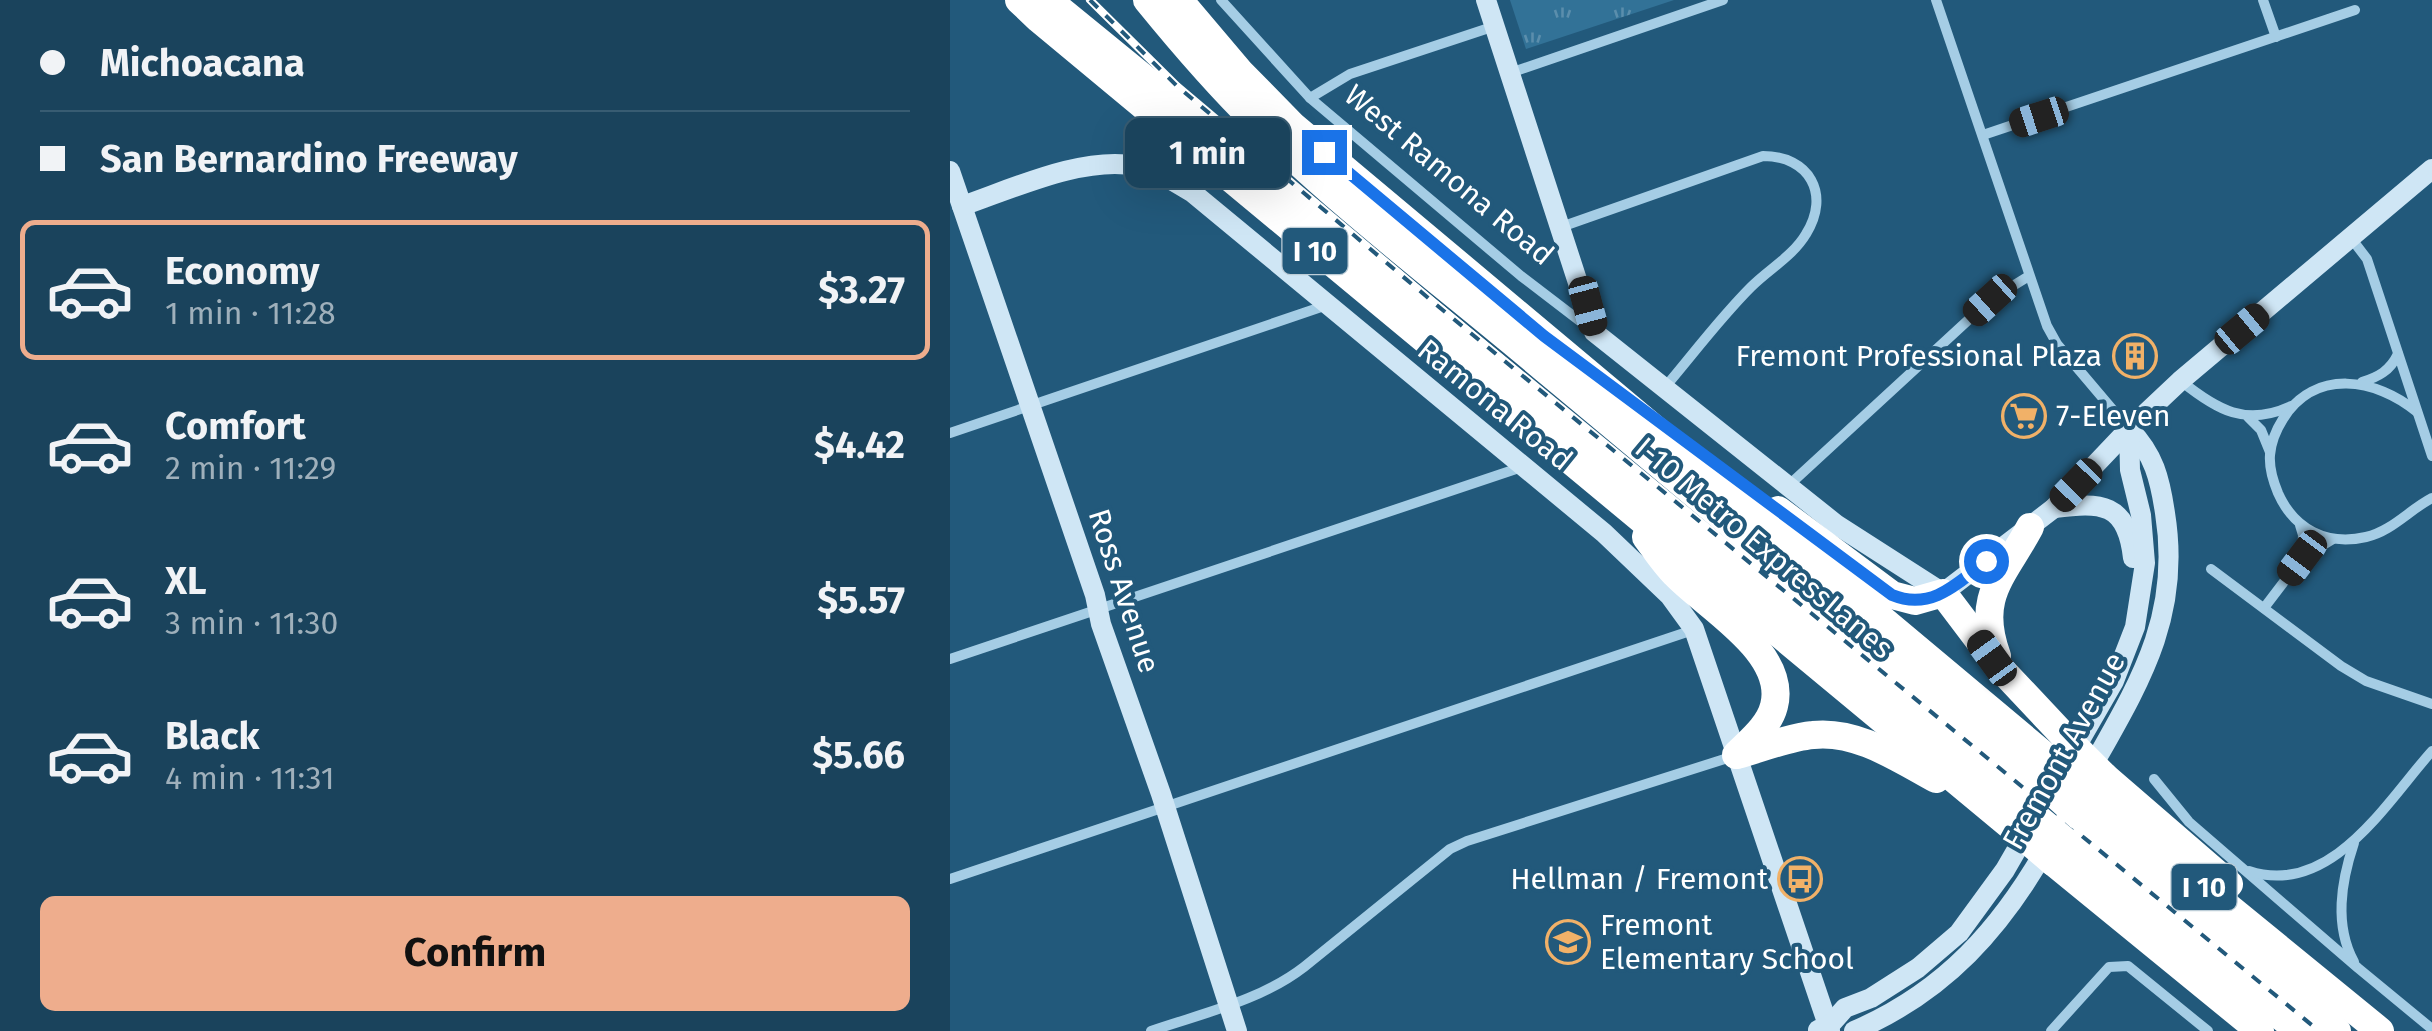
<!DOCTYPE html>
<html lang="en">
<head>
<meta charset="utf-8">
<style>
	body { margin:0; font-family:"Fira Sans",sans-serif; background:#274e65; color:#f1f3f6; height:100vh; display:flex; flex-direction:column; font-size:38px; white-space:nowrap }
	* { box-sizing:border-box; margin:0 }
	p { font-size:32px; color:#9fb0bb }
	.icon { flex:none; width:55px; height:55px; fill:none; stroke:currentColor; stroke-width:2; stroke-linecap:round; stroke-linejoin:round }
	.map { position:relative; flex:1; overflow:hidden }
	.drawer { display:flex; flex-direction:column; background:#1a435c; width:950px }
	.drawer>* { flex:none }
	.top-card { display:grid; align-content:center; height:220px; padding:0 40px; background:#1a435c }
	.end { position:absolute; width:45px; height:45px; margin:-22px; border:12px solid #1a73e8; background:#fff; box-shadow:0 0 0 5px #fff }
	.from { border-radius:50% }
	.bubble { position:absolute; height:70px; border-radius:15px; background:#1a435c; box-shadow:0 10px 40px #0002,0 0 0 2px #385c72; font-size:32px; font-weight:700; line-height:70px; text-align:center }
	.car { position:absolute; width:30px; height:60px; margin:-30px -15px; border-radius:12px; box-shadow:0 0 8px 2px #0007; background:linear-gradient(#222 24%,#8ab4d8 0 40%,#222 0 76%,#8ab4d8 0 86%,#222 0) }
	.top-card b { display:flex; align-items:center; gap:35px; height:95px; font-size:38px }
	.top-card b+b { border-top:2px solid #385c72 }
	.top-card i { width:25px; height:25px; background:#f1f3f6 }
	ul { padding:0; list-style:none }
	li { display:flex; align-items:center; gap:30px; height:140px; margin:0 20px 15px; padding:0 20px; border:5px solid transparent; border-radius:15px }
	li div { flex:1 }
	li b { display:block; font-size:38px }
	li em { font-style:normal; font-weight:700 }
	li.active { border-color:#eead8d }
	li>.icon { width:90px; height:90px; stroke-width:1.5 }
	.primary-button { display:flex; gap:20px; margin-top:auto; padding:20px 40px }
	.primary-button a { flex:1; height:115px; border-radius:15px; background:#eead8d; color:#111; font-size:40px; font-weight:700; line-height:115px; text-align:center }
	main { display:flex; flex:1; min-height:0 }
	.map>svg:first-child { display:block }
	.park { fill:url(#park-tufts) }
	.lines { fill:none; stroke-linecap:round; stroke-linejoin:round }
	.street { stroke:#a5cde5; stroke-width:10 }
	.secondary { stroke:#cfe6f5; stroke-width:20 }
	.highway { stroke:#fff; stroke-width:28 }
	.rail-casing { stroke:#fff; stroke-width:8 }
	.rail { stroke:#22597b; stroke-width:4; stroke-dasharray:11; stroke-linecap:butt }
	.highway-bridge { stroke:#fff; stroke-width:28 }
	.route { stroke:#1a73e8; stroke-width:12 }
	.labels { text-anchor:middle; stroke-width:8; stroke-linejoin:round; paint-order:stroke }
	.shield { fill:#22597b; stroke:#bdcdd7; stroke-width:2.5 }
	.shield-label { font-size:28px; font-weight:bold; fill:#fff }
	.street-label { font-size:30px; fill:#fff; stroke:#22597b }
	.poi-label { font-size:30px; fill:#fff; stroke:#22597b; text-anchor:end }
</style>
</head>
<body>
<main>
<section class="drawer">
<div class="top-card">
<b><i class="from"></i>Michoacana</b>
<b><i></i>San Bernardino Freeway</b>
</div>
<ul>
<li class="active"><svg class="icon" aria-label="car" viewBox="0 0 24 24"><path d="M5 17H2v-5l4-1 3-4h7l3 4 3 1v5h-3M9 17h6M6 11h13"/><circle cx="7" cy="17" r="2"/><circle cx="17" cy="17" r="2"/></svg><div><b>Economy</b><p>1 min · 11:28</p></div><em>$3.27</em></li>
<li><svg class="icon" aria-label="car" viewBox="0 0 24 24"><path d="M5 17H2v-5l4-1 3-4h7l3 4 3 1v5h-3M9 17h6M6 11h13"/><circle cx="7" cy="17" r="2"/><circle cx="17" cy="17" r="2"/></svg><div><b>Comfort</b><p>2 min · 11:29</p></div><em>$4.42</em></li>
<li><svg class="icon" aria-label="car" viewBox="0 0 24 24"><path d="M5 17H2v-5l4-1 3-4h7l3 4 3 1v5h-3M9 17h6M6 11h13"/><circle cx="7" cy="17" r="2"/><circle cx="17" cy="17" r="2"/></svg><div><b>XL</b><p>3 min · 11:30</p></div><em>$5.57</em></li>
<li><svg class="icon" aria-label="car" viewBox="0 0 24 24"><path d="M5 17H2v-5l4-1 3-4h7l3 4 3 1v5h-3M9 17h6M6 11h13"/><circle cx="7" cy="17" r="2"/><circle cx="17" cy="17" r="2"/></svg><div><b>Black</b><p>4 min · 11:31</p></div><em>$5.66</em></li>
</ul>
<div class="primary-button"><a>Confirm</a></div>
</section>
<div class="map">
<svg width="1482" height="1031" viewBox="0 0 1482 1031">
	<defs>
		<pattern id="park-tufts" width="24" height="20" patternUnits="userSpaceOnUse" patternTransform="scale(2.5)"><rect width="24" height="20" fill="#327297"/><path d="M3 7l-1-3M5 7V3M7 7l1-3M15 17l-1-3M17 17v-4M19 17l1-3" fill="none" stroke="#5b8eac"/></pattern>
	</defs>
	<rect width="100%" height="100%" fill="#22597b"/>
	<!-- park -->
	<path class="park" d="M 560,0 L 724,0 L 576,49 Z"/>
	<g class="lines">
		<!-- street -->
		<g class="street">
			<path d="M 271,0 L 360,98 L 571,276 L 639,328"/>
			<path d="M 986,0 L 1097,326 L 1107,344 L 1179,429"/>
			<path d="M 1313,0 L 1326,37"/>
			<path d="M 560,73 L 773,0"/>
			<path d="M 360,98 L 400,74 L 545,26"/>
			<path d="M 1033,135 L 1405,10"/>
			<path d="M 611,227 L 813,156 C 859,156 881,194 856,234 C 843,256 819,269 801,287 C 770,318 744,353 716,386"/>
			<path d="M 1401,238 L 1417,259 L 1482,456"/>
			<path d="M 1231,381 C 1267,410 1296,427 1341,406"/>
			<path d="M 1412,382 C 1428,377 1440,371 1448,354"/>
			<path d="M 1467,412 C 1426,378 1365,368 1333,419 C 1326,430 1321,443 1320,455 C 1319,468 1323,481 1328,493 C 1344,529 1376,546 1416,537 C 1442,531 1459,510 1482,498"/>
			<path d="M 1298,417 L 1311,430 L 1320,452"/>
			<path d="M 0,433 L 377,305"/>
			<path d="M 838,486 L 1040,300 L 1079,276"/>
			<path d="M 1350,525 L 1353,535 L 1352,558"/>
			<path d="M 1261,569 L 1391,666 L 1416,681 L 1482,704"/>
			<path d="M 1314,608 L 1352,558 L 1383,539"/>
			<path d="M 0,659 L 572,467"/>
			<path d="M 1204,779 L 1239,822 L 1408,968 L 1482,1029"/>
			<path d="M 1404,843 C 1391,882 1384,925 1404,962"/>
			<path d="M 1299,871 C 1381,898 1437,801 1482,751"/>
			<path d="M 0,879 L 743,630"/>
			<path d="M 201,1031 C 253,1013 310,1001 354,967 L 500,849 L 517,841 L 784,756"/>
			<path d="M 1101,1031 L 1159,967 L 1178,966 L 1258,1031"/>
		</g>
		<!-- secondary -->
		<g class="secondary">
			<path d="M 536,0 L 644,332 L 887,525 L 993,593 L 1104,508 L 1179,429 L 1230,381 L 1482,169"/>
			<path d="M 0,171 L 145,595 L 151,624 L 211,794 L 287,1031"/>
			<path d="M 12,206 C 62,189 134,155 187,166 C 208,171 225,182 243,193 L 654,533 L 720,596 L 744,629 L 880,1031"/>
			<path d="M 1104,508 C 1151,502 1177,502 1183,558"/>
			<path d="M 1138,774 C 1188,685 1232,618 1215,513 C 1210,479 1204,454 1179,429"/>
			<path d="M 868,1030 L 879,1026 L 895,1008 L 921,998 L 968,968 L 1009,933 L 1055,870 L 1164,681 L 1185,627 L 1195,563 L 1191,515 L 1180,470 L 1179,429"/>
			<path d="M 904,1031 C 995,992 1052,928 1100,842"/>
		</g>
		<!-- highway -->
		<g class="highway">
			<path d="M 69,0 L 89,19 L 1062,827"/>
			<path d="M 98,0 L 441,280 L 1074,807"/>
			<path d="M 197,0 C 232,43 268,85 308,124 C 398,212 499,288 595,369 C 760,506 923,645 1089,780"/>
			<path d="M 229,0 L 290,72 L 343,126 L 1100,760"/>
			<path d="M 828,510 L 942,595 L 965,601 L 993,593 L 1049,667 L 1114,736"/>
			<path d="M 696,537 C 705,549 714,563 725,574 C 756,607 838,652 824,706 C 819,726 800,741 786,755"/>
			<path d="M 1047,656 C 1025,596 1054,576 1080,527"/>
			<path d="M 787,755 C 810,749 839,737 863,735 C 907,730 949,759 986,779"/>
			<path d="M 1154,776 L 1279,884"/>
			<path d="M 1141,795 L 1430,1031"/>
			<path d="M 1129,816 L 1387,1031"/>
			<path d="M 1115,841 L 1349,1031"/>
			<path d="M 1103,862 L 1310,1031"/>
		</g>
		<!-- rail casing -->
		<g class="rail-casing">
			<path id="rail" d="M 140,0 L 227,86 L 489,307 L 1369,1031"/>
		</g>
		<!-- rail -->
		<use href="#rail" class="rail"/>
		<!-- highway-bridge -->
		<g class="highway-bridge">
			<path d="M 1114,736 L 1154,776"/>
			<path d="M 1100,760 L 1141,795"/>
			<path d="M 1089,780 L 1129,816"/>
			<path d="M 1074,807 L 1115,841"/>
			<path d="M 1062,827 L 1103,862"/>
		</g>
	</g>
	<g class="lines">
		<!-- route -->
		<path class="route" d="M 374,152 L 594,336 L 942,595 C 981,611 1007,584 1036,561"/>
	</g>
	<!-- icons -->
	<defs>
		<g id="building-ring" transform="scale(2.25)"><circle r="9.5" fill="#22597b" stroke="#f1b168" stroke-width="1.5"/><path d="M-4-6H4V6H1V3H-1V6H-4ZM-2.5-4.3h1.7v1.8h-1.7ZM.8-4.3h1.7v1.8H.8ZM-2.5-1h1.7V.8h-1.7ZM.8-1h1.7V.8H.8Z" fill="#f1b168"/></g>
		<g id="supermarket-ring" transform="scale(2.25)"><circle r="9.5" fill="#22597b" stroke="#f1b168" stroke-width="1.5"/><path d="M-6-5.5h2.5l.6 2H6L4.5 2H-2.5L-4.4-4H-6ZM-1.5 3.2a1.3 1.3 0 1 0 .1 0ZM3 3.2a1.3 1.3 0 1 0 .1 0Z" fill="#f1b168"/></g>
		<g id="bus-ring" transform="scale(2.25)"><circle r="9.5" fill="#22597b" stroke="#f1b168" stroke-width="1.5"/><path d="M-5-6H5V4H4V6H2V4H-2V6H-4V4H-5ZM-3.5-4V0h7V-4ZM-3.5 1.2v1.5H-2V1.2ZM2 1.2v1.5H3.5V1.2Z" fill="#f1b168"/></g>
		<g id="school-ring" transform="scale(2.25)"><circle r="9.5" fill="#22597b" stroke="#f1b168" stroke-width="1.5"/><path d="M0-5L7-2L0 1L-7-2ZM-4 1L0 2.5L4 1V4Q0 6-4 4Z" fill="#f1b168"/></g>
	</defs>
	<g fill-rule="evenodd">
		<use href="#building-ring" x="1185" y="356"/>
		<use href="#supermarket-ring" x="1074" y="416"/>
		<use href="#bus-ring" x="850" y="879"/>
		<use href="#school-ring" x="618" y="942"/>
	</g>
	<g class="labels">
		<!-- shield labels -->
		<g class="shield">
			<rect x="332.5" y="228" width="65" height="46" rx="8"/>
			<rect x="1221.5" y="864" width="65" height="46" rx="8"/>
		</g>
		<g class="shield-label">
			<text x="365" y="261">I 10</text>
			<text x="1254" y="897">I 10</text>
		</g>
		<!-- street labels -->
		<g class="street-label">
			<text transform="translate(499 175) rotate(40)" y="10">West Ramona Road</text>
			<text transform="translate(545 405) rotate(39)" y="10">Ramona Road</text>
			<text transform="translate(814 548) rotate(40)" y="10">I-10 Metro ExpressLanes</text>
			<text transform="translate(174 591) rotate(72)" y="10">Ross Avenue</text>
			<text transform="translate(1114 751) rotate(-61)" y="10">Fremont Avenue</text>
		</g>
		<!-- poi labels -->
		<g class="poi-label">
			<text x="1152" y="366">Fremont Professional Plaza</text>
			<text x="1106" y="426" text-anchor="start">7-Eleven</text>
			<text x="818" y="889">Hellman / Fremont</text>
			<text x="650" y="935" text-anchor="start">Fremont<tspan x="650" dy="34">Elementary School</tspan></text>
		</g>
	</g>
</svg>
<i class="end from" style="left:1036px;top:561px"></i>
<i class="end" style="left:374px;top:152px"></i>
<div class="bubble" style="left:175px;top:118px;width:165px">1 min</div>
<i class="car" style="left:1089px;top:117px;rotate:252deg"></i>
<i class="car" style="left:1040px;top:300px;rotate:228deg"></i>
<i class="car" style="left:638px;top:306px;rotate:165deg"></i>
<i class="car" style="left:1292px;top:329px;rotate:50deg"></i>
<i class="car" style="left:1126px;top:485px;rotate:224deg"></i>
<i class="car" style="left:1352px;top:558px;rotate:217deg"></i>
<i class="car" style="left:1042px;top:658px;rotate:324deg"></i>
</div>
</main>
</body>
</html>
